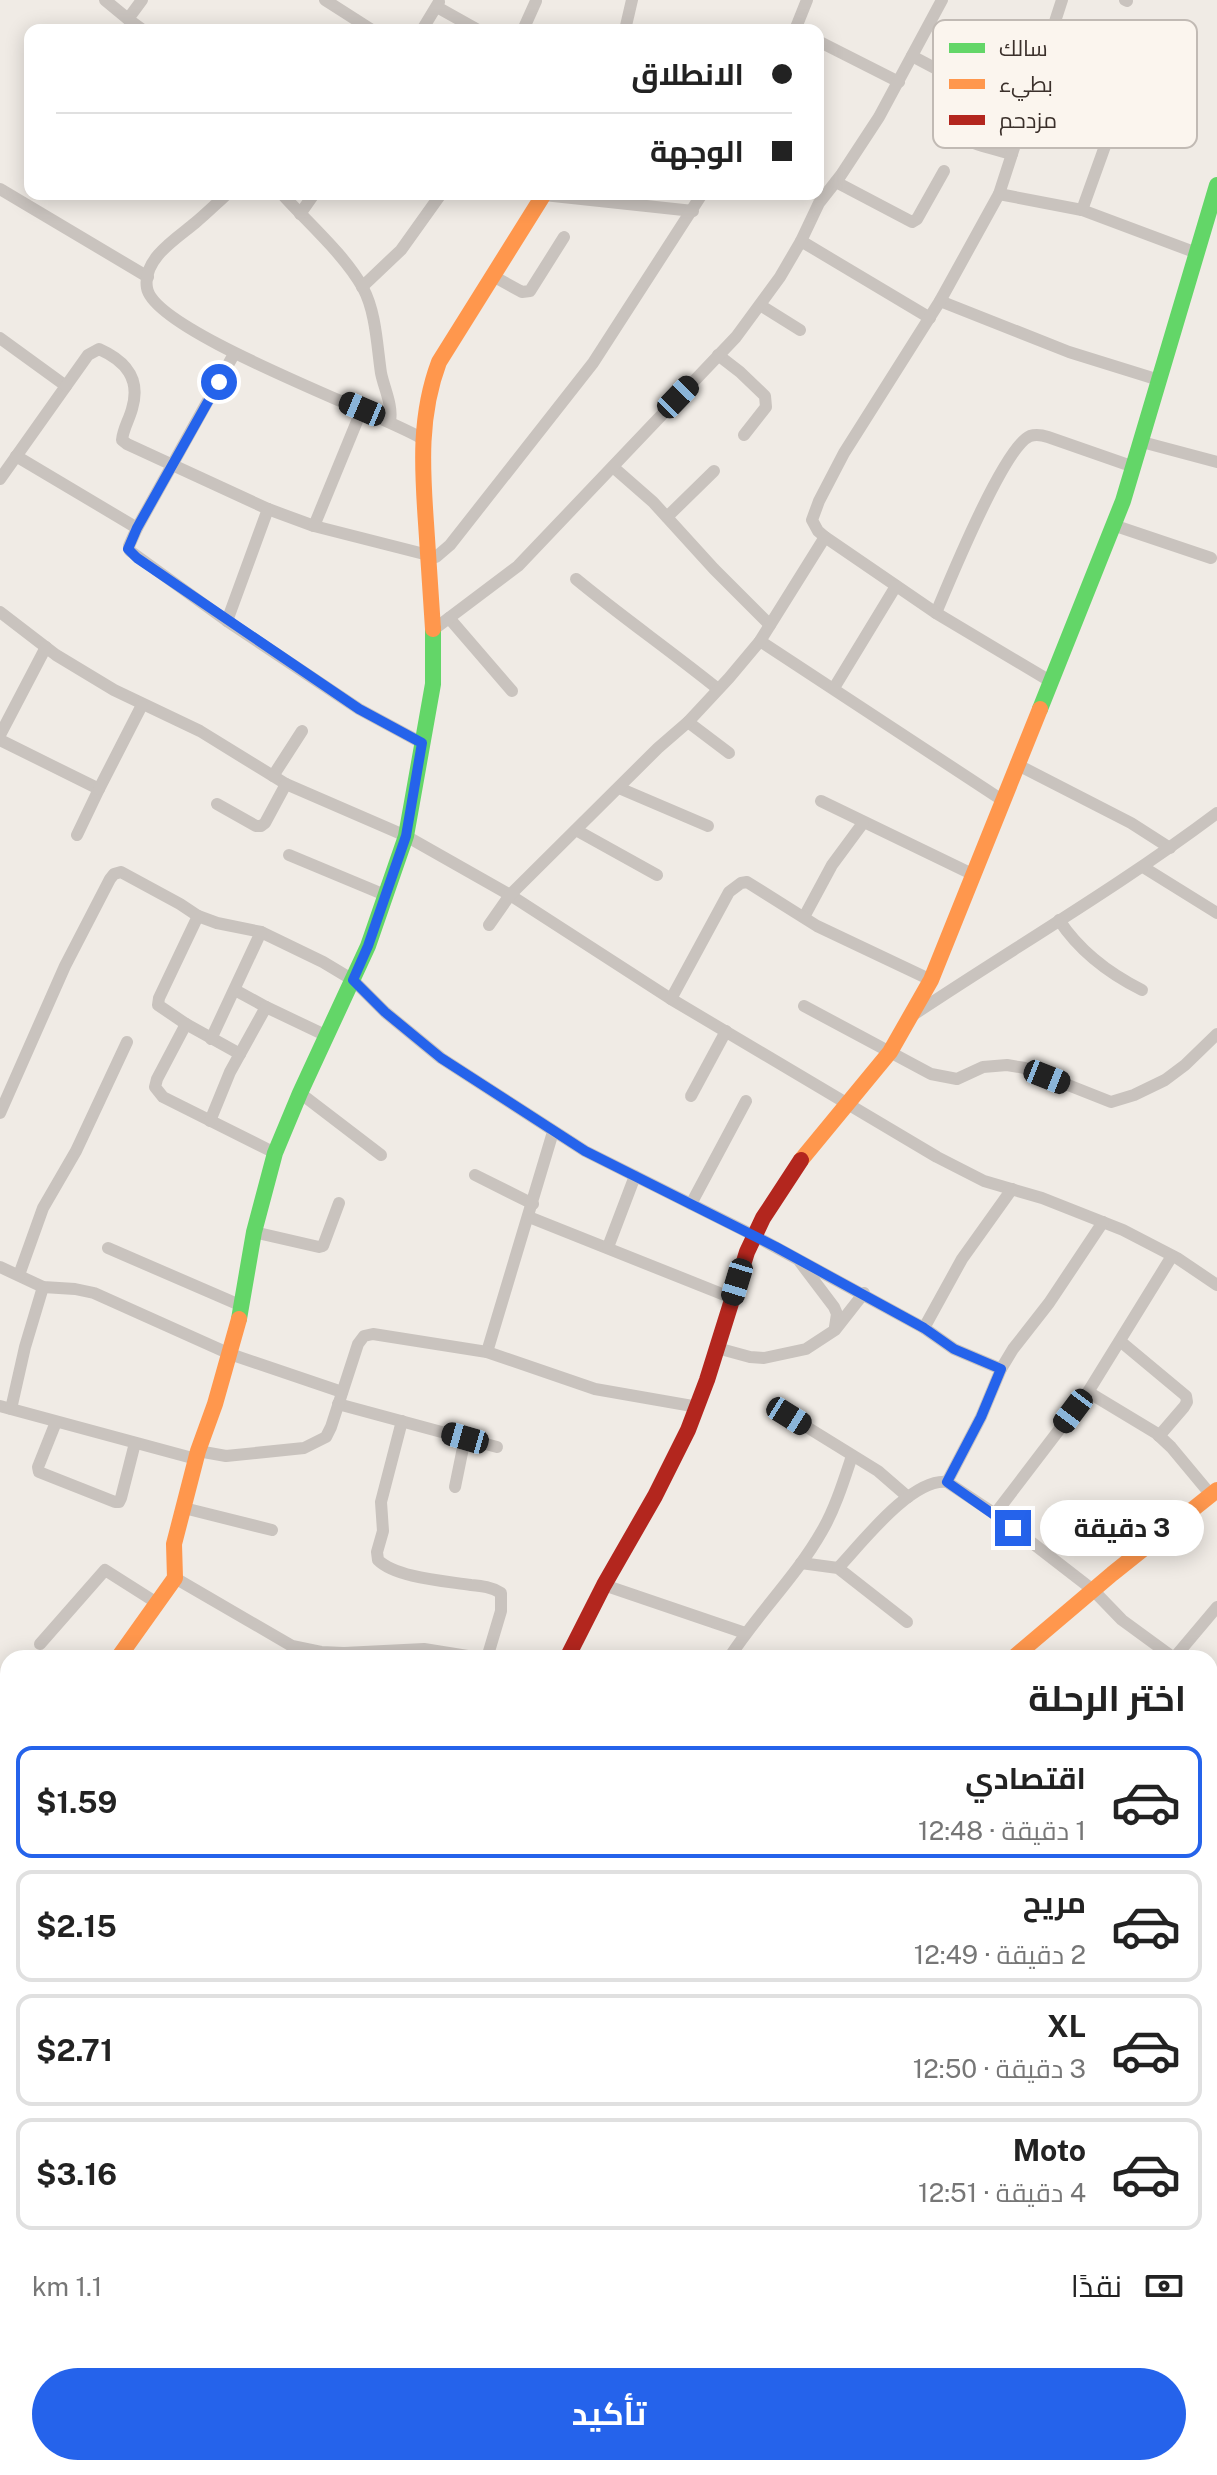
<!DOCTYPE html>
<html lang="ar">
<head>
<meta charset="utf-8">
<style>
	body { margin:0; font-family:"Public Sans",Cairo,sans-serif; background:#f2f2f2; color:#222; direction:rtl; height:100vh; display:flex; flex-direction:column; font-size:30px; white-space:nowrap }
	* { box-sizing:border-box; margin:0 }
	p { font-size:26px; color:#767676 }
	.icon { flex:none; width:44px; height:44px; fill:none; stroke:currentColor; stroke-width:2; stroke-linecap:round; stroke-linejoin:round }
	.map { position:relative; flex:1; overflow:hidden; direction:ltr }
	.panel { position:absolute; left:0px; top:1650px; width:1218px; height:826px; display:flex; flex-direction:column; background:#fff; border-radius:24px 24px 0 0; box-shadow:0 4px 20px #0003; direction:rtl }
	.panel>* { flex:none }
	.hud { position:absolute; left:24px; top:24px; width:800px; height:176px; border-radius:16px; box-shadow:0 4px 20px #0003; direction:rtl; display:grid; align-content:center; height:176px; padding:0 32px; background:#fff }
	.end { position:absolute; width:36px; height:36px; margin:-18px; border:10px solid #2563eb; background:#fff; box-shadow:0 0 0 4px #fff }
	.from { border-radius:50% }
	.bubble { position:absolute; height:56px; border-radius:28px; background:#fff; box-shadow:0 4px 20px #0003; font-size:26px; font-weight:700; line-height:56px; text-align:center; direction:rtl }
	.car { position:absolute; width:24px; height:48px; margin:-24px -12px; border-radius:10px; box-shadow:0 0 6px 2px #0007; background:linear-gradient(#222 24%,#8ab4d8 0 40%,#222 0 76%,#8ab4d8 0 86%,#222 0) }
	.hud b { display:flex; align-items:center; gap:28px; height:76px; font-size:30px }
	.hud b+b { border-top:2px solid #e0e0e0 }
	.hud i { width:20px; height:20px; background:#222 }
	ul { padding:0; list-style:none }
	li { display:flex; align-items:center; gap:24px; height:112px; margin:0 16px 12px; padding:0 16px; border:4px solid #e0e0e0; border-radius:16px }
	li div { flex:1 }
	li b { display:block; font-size:30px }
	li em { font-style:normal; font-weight:700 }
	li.selected { border-color:#2563eb }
	li>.icon { width:72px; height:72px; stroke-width:1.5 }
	h2 { padding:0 32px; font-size:36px; line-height:96px }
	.pay { display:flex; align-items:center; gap:20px; height:88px; padding:0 32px; font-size:30px }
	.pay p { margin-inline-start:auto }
	.cta { display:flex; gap:16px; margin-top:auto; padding:16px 32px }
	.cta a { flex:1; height:92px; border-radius:48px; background:#2563eb; color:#fff; font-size:32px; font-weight:700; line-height:92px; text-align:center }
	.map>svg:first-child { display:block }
	.green { fill:#d1d6bf }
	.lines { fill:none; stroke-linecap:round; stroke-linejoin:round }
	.street { stroke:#c9c3be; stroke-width:12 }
	.fast { stroke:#63d668; stroke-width:16 }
	.slow { stroke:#ff974d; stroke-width:16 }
	.jam { stroke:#b3261e; stroke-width:16 }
	.route { stroke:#2563eb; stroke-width:10 }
	.key { fill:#fbf5ee; stroke:#c1bab4; stroke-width:2 }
	.key-label { font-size:22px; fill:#3b302b }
</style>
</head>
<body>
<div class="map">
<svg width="1217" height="2475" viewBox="0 0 1217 2475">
	<rect width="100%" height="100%" fill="#f0ebe5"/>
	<!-- green -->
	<rect class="green" x="0" y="2358" width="8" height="83"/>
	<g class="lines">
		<!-- street -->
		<g class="street">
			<path d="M 105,0 L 128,19"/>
			<path d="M 142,0 L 128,19 L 143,30"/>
			<path d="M 325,0 L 372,30"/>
			<path d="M 1125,0 L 1127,1"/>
			<path d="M 437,7 L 478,30"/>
			<path d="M 422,30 L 439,2"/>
			<path d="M 523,30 L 536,1"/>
			<path d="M 625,30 L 632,0"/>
			<path d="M 795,30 L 807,0"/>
			<path d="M 818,41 L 899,82"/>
			<path d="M 912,56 L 946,74 L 959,86 C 953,144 958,139 1012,154"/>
			<path d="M 836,182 L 912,222 L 917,219 L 944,171"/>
			<path d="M 0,189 L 148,277"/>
			<path d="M 227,194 C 216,204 206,214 195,223 C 177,238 142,259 147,288 C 154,332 377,412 421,438"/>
			<path d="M 282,194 C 307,222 345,255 363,288 C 376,312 377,346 381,373 C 384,388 393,406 390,421"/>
			<path d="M 999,194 L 1082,210 L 1197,253"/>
			<path d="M 544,195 L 693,211"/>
			<path d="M 1082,210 L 1123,96"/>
			<path d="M 300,214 L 314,194"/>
			<path d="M 801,241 L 930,318"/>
			<path d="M 493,276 L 522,292 L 530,291 L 564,237"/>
			<path d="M 362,287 L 401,250 L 441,194"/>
			<path d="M 940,301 L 1069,352 L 1159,380"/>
			<path d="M 760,305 L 800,330"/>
			<path d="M 0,338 L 66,386 L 0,479"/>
			<path d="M 234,354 L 137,528 L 129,546 L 130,551 L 227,621 L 359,709 L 422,743"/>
			<path d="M 718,355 L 740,372 L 765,396 L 766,407 L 744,435"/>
			<path d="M 66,386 L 88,355 L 99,349 C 126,361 141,379 132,409 C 129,420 123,429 122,440 L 127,444 L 268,509 L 314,526 L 436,557 L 450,545 L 593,363 L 702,194"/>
			<path d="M 1142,442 L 1217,462"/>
			<path d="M 16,456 L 137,528"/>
			<path d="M 613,467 L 653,502 L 714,569 L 770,625"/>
			<path d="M 667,517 L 714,471"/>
			<path d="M 1113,525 L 1211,558"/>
			<path d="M 314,526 L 362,409"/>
			<path d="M 576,579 C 622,617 671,651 718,689"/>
			<path d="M 0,612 L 56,655 L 114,690 L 200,731 L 286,784 L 406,836 L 510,895 L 671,999 L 937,1157 L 984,1181 L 1042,1198 L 1123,1230 L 1177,1258 L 1217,1285"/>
			<path d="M 936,613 C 949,582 1004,447 1030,436 C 1036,434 1042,435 1048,437 L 1134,467"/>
			<path d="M 449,618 L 512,691"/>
			<path d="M 227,621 L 268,509"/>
			<path d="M 433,630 L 518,566 L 736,337 L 780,277 L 801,241 L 819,203 L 841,175 L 879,117 L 942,0"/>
			<path d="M 760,641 L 1002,800"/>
			<path d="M 1050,681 L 936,613 L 825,537 L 818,531 L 812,520 L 819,501 L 844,453 L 940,301 L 999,194 L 1062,0"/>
			<path d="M 834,688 L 896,586"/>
			<path d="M 688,722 L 729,753"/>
			<path d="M 0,735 L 46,647"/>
			<path d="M 0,740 L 99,789 L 77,835"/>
			<path d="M 1016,764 L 1131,823 L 1170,848"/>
			<path d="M 273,776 L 302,731"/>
			<path d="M 619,788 L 708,826"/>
			<path d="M 99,789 L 142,705"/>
			<path d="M 821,801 L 974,875"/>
			<path d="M 217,804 L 256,826 L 261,826 L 265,823 L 286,784"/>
			<path d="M 576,830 L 657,875"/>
			<path d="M 289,855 L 385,895"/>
			<path d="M 1143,867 L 1217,913"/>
			<path d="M 198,916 L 217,923 L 261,932 L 323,962 L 353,980 L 385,1012 L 441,1058 L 585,1151 L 755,1236 L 924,1328 L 954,1349 L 1001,1369 L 981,1417 L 947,1482"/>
			<path d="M 804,917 L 832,865 L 863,823"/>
			<path d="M 1059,920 C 1080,952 1108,973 1142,990"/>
			<path d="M 489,925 L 510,895 L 658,748 L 688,722 L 729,678 L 760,641 L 825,537"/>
			<path d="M 235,990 L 266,1007"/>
			<path d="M 671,999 L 729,892 L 741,883 L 747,882 L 817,926 L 931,980"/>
			<path d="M 804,1006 L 931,1074 L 957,1079 L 983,1067 L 1007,1065 L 1025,1068 L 1111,1102 L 1134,1095 L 1165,1080 L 1185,1065 L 1217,1034"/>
			<path d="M 913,1015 C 1015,947 1120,886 1217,813"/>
			<path d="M 186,1024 L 240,1054"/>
			<path d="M 211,1039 L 261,932"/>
			<path d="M 300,1093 L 381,1155"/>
			<path d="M 691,1096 L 726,1031"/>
			<path d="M 0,1113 L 65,966 L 110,879 L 114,874 L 121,872 L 180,904 L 198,916 L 159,998 L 158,1005 L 186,1024 L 157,1079 L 155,1087 L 163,1097 L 275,1153"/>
			<path d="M 210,1121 L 230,1072 L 266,1007 L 327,1036"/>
			<path d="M 475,1175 L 533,1204"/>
			<path d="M 691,1204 L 746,1101"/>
			<path d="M 529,1217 L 732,1298"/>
			<path d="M 254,1232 L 319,1247 L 323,1246 L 339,1203"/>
			<path d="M 608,1247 L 635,1176"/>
			<path d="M 108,1248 L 242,1306"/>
			<path d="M 800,1262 L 834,1307 L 837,1314 L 835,1327"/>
			<path d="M 0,1267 L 43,1287 L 75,1289 L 94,1293 L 230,1354 L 342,1392"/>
			<path d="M 19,1275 L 43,1208 L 76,1151 L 127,1042"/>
			<path d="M 924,1328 L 962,1259 L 1012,1189"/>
			<path d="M 1120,1341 L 1186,1396 L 1187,1402 L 1184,1407 L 1159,1436"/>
			<path d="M 717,1348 L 750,1357 L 764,1358 L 806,1349 L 835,1330 L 864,1293"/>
			<path d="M 487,1352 L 553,1132"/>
			<path d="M 1001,1369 L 1013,1349 L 1049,1303 L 1103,1222"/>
			<path d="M 1088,1392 L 1156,1433 L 1171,1447 L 1211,1495"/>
			<path d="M 338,1404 L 497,1447"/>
			<path d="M 0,1406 L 196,1459"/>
			<path d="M 11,1409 L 25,1347 L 43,1287"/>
			<path d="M 789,1416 L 878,1471 L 908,1497"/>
			<path d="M 402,1421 L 381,1502 L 383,1531 L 377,1552 L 378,1560 C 396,1578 446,1581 471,1585 C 482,1586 492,1587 501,1593 L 501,1611 L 487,1658"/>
			<path d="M 56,1422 L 38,1467 L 39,1472 L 115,1502 L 119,1502 L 121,1498 L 135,1443"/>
			<path d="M 198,1451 L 226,1456 L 304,1448 L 326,1437 L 331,1427 L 358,1344 L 364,1336 L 373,1334 L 487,1352 L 595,1389 L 698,1407"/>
			<path d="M 455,1487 L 465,1438"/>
			<path d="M 184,1508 L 272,1530"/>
			<path d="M 995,1514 L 1088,1392 L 1172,1256"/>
			<path d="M 801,1563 L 838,1568 L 907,1622"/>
			<path d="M 838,1568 C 861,1544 911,1478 947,1482 L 995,1514 L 1093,1590 L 1122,1620 L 1174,1658 L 1217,1607"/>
			<path d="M 175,1578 L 292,1646 L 321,1652 L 344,1653 L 424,1649 L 480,1658"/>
			<path d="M 604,1585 L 745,1633"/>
			<path d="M 40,1644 L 105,1570 L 157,1603"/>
			<path d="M 729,1658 C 757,1614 796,1577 822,1531 C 835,1509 844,1480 852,1456"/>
			<path d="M 1210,1680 L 1217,1684"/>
			<path d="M 1210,1715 L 1217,1702"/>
			<path d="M 0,1721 L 4,1717"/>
			<path d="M 0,1755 L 3,1759 L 8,1758"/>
			<path d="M 0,1826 L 0,1827"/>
			<path d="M 0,1940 L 8,1953"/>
			<path d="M 1210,1946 L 1217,1945"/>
			<path d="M 8,1988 L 8,1997"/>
			<path d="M 0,2045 L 8,2037"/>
			<path d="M 0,2128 L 8,2136"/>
			<path d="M 1210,2183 L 1217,2187"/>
			<path d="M 1210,2282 L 1217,2286"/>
			<path d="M 1210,2381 L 1217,2385"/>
			<path d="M 307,2468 L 316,2475"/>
			<path d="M 383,2468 L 398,2475"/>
			<path d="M 607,2468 L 624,2475"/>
			<path d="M 931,2468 L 946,2475"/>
			<path d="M 341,2475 L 353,2468"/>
			<path d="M 556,2475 L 558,2468"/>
			<path d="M 722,2475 L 724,2468"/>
			<path d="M 779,2475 L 782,2468"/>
			<path d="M 841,2475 L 844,2468"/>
			<path d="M 908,2475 L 911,2468"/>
			<path d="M 968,2475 L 972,2468"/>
			<path d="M 1072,2475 L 1075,2468"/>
			<path d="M 1165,2475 L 1167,2468"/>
		</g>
		<!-- fast -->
		<g class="fast">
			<path d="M 1040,709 L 1123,501 L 1217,185"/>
			<path d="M 239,1319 L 254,1232 L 275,1153 L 300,1093 L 368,946 L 406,836 L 433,684 L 433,629"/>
			<path d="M 0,2343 L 8,2350"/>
			<path d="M 0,2452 L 8,2452"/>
			<path d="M 145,2468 L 152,2475"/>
		</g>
		<!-- slow -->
		<g class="slow">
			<path d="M 433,629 C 431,594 428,558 426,523 C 422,467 419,415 439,362 L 544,194"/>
			<path d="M 801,1160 L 890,1052 L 931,980 L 1040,709"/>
			<path d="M 118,1658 L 175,1578 L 174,1544 L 198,1451 L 215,1404 L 239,1319"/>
			<path d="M 1013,1658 L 1112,1574 L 1217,1490"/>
			<path d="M 0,2151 L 8,2142"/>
			<path d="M 442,2475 L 445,2468"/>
		</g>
		<!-- jam -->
		<g class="jam">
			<path d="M 567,1658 L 604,1585 L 655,1496 L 688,1430 L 707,1380 L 747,1252 L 763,1218 L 801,1160"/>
			<path d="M 0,2242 L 8,2250"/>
			<path d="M 0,2332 L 4,2326 L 8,2329"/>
		</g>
	</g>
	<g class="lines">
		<!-- route -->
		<path class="route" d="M 219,382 L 137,528 L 128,549 L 137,558 L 359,709 L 422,743 L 406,836 L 368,946 L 353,980 L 385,1012 L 441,1058 L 585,1151 L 776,1247 L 924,1328 L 954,1349 L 1001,1369 L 981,1417 L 947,1482 L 1013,1528"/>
	</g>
	<!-- legend -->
	<rect x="933" y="20" width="264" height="128" rx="12" class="key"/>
	<rect x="949" y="43" width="36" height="10" fill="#63d668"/>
	<rect x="949" y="79" width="36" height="10" fill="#ff974d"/>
	<rect x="949" y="115" width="36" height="10" fill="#b3261e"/>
	<g class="key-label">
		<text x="999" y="56">سالك</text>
		<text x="999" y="92">بطيء</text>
		<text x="999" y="128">مزدحم</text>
	</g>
</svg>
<i class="end from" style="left:219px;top:382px"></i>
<i class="end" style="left:1013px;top:1528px"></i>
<div class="bubble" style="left:1040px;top:1500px;width:164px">3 دقيقة</div>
<i class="car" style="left:678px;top:397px;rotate:44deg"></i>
<i class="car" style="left:362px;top:409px;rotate:293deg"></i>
<i class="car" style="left:1047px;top:1077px;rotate:112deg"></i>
<i class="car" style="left:737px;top:1282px;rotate:197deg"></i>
<i class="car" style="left:1073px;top:1411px;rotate:217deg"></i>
<i class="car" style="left:789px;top:1416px;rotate:122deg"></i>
<i class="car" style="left:465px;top:1438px;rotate:286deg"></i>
<div class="hud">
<b><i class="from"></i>الانطلاق</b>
<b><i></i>الوجهة</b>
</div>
<section class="panel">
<h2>اختر الرحلة</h2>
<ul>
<li class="selected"><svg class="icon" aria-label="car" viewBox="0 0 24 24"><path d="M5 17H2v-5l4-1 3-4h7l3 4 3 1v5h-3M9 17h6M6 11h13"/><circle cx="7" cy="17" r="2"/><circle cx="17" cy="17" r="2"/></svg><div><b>اقتصادي</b><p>1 دقيقة · 12:48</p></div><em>$1.59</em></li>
<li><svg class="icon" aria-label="car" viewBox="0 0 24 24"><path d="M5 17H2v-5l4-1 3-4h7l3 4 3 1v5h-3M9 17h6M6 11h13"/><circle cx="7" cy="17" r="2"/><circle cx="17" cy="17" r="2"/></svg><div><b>مريح</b><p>2 دقيقة · 12:49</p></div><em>$2.15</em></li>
<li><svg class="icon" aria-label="car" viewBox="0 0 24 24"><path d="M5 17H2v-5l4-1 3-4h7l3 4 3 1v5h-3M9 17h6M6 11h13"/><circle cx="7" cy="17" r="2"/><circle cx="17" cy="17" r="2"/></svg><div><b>XL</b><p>3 دقيقة · 12:50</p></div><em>$2.71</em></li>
<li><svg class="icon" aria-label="car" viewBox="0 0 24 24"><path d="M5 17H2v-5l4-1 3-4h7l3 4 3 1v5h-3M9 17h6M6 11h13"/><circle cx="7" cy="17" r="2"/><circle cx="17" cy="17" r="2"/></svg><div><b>Moto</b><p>4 دقيقة · 12:51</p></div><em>$3.16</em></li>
</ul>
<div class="pay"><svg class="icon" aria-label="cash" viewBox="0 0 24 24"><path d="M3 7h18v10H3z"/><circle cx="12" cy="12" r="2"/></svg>نقدًا<p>1.1 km</p></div>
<div class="cta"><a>تأكيد</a></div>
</section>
</div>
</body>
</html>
